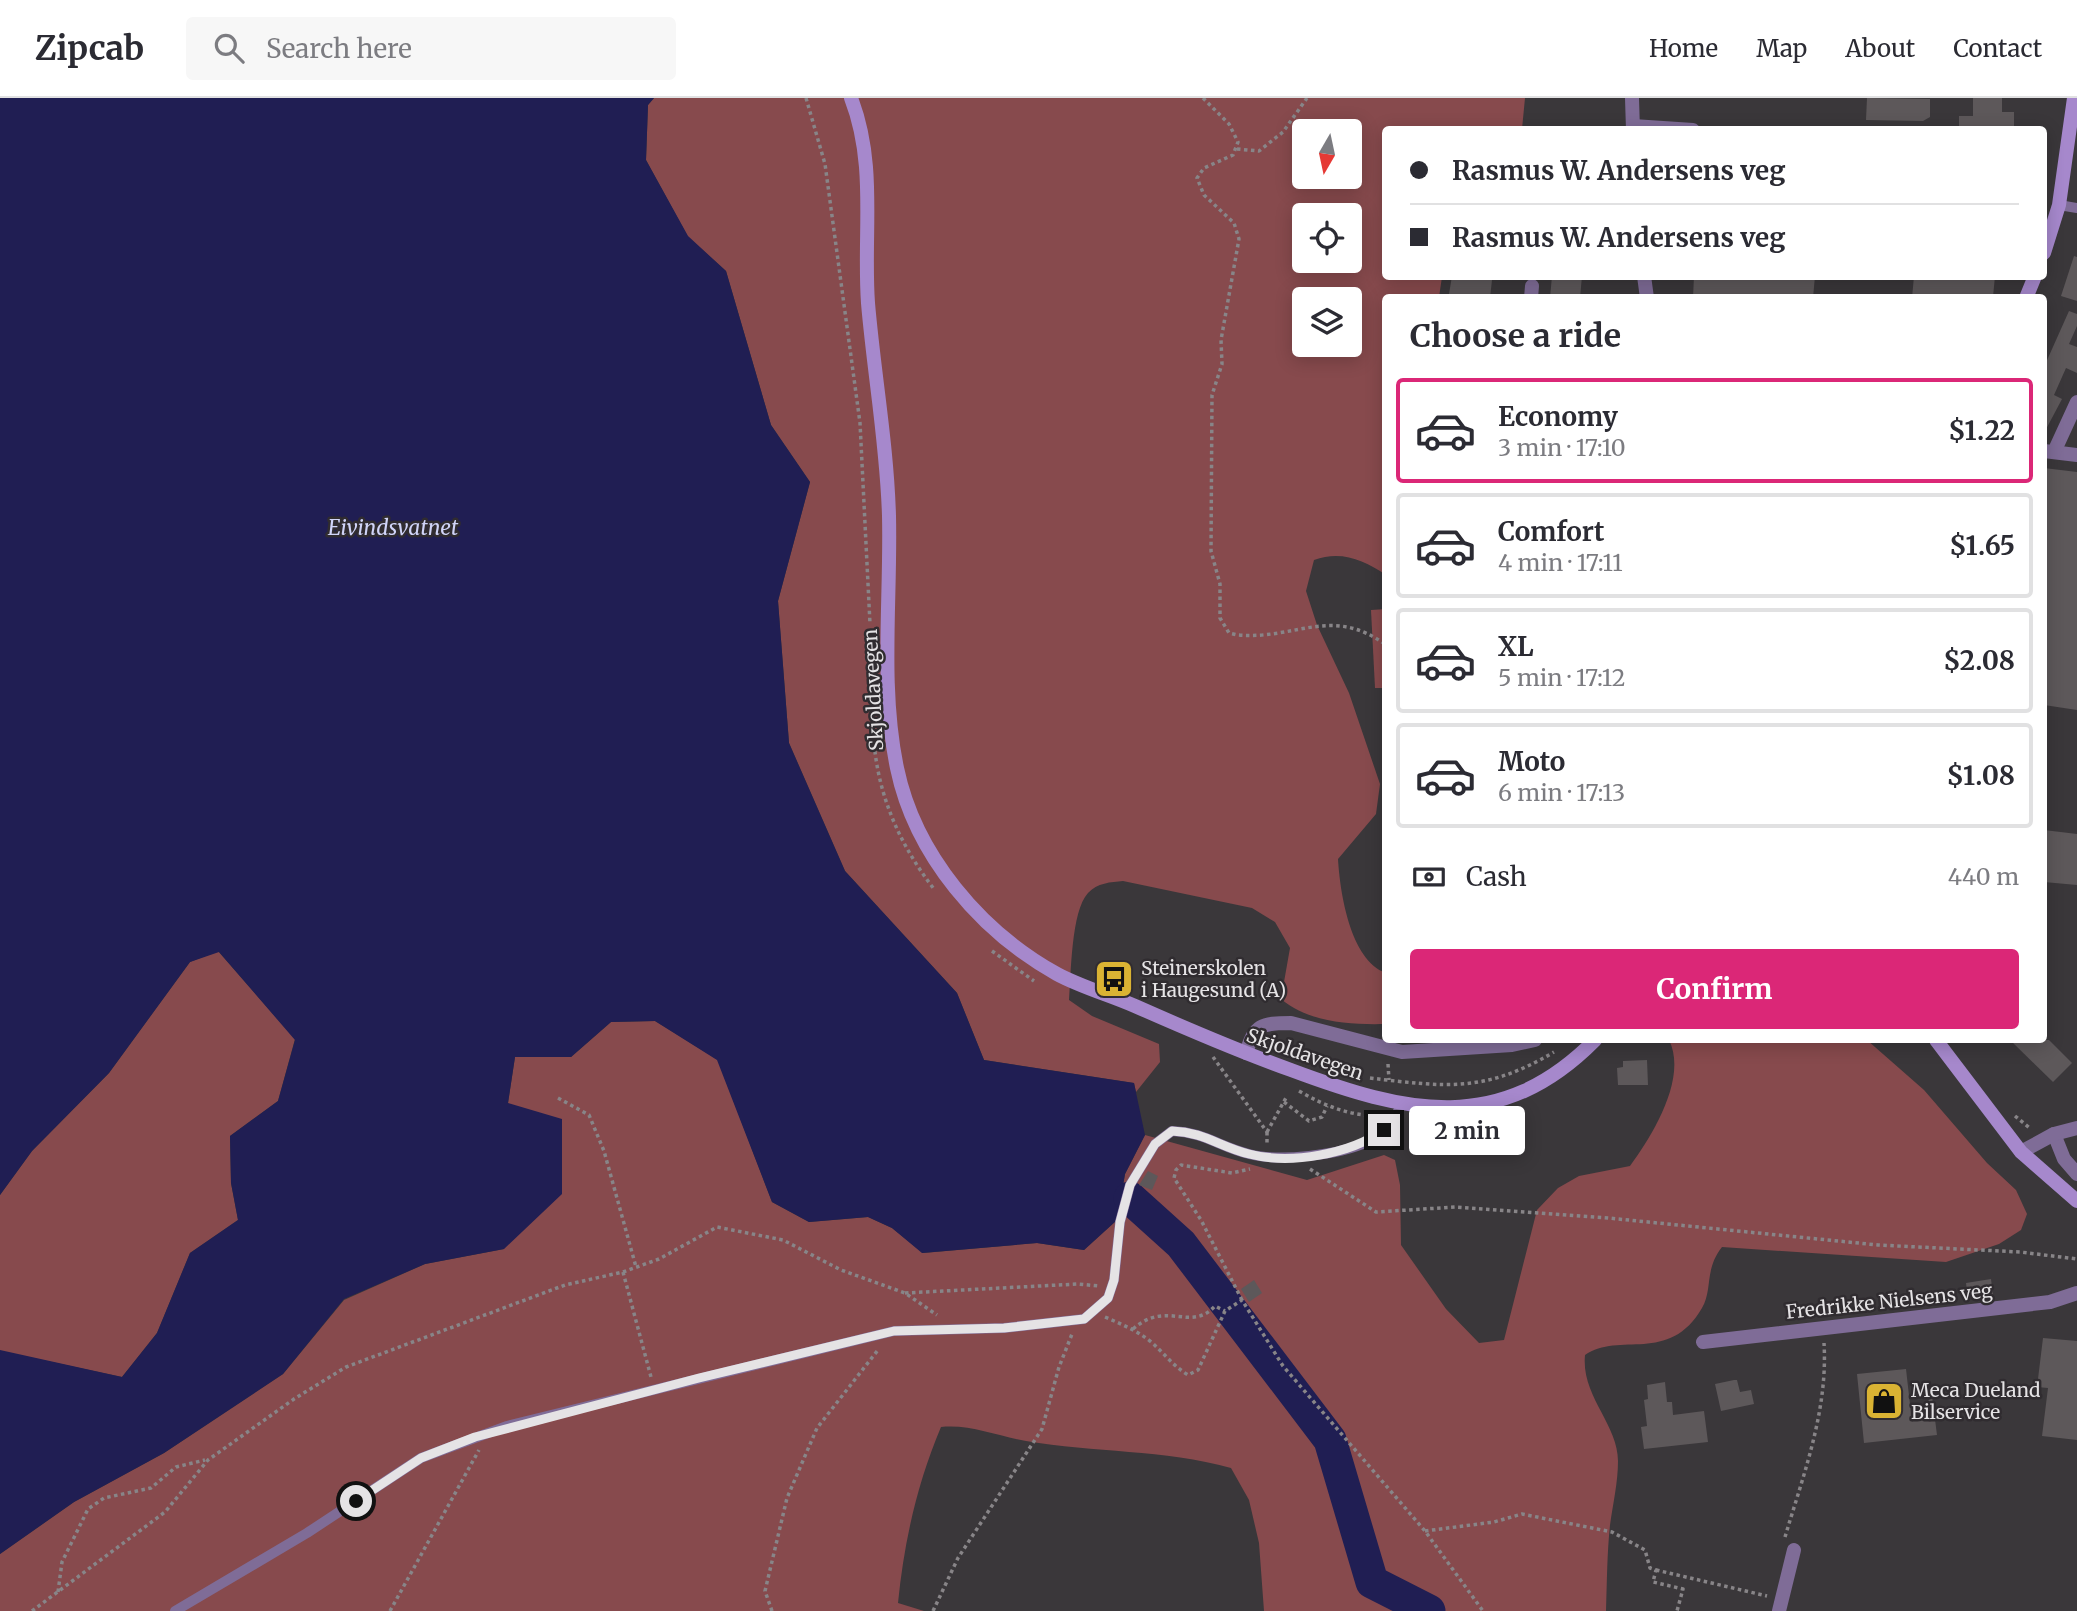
<!DOCTYPE html>
<html lang="en">
<head>
<meta charset="utf-8">
<style>
	body { margin:0; font-family:Merriweather,serif; background:#f7f7f7; color:#2b2b33; height:100vh; display:flex; flex-direction:column; font-size:26px; white-space:nowrap }
	* { box-sizing:border-box; margin:0 }
	p { font-size:23px; color:#7c7c81 }
	.icon { flex:none; width:38px; height:38px; fill:none; stroke:currentColor; stroke-width:2; stroke-linecap:round; stroke-linejoin:round }
	.map { position:relative; flex:1; overflow:hidden }
	.panel { position:absolute; left:1382px; top:196px; width:665px; height:749px; display:flex; flex-direction:column; background:#fff; border-radius:7px; box-shadow:0 4px 18px #0003 }
	.panel>* { flex:none }
	.top-card { position:absolute; left:1382px; top:28px; width:665px; height:154px; border-radius:7px; box-shadow:0 4px 18px #0003; display:grid; align-content:center; height:154px; padding:0 28px; background:#fff }
	.needle { width:46px; rotate:189deg }
	.buttons { position:absolute; left:1292px; top:21px; display:grid; gap:14px }
	.buttons a { display:grid; place-items:center; width:70px; height:70px; border-radius:7px; background:#fff; box-shadow:0 4px 18px #0003; font-size:35px }
	.end { position:absolute; width:32px; height:32px; margin:-16px; border:9px solid #e5e3e5; background:#111; box-shadow:0 0 0 4px #111 }
	.from { border-radius:50% }
	.bubble { position:absolute; height:49px; border-radius:7px; background:#fff; box-shadow:0 4px 18px #0003; font-size:23px; font-weight:700; line-height:49px; text-align:center }
	.top-card b { display:flex; align-items:center; gap:24px; height:66px; font-size:26px }
	.top-card b+b { border-top:2px solid #e1e1e2 }
	.top-card i { width:18px; height:18px; background:#2b2b33 }
	ul { padding:0; list-style:none }
	li { display:flex; align-items:center; gap:21px; height:105px; margin:0 14px 10px; padding:0 14px; border:4px solid #e1e1e2; border-radius:7px }
	li div { flex:1 }
	li b { display:block; font-size:26px }
	li em { font-style:normal; font-weight:700 }
	li.selected { border-color:#db2777 }
	li>.icon { width:63px; height:63px; stroke-width:1.5 }
	h2 { padding:0 28px; font-size:32px; line-height:84px }
	.pay { display:flex; align-items:center; gap:18px; height:77px; padding:0 28px; font-size:26px }
	.pay p { margin-inline-start:auto }
	.button { display:flex; gap:14px; margin-top:auto; padding:14px 28px }
	.button a { flex:1; height:80px; border-radius:7px; background:#db2777; color:#fff; font-size:28px; font-weight:700; line-height:80px; text-align:center }
	header { display:flex; align-items:center; gap:42px; box-sizing:border-box; height:98px; padding:0 35px; background:#fff; border-bottom:2px solid #e1e1e2 }
	header strong { font-size:33px }
	nav { display:flex; gap:38px; margin-inline-start:auto; font-size:24px }
	.search { width:490px; height:63px; background:#f7f7f7; display:flex; align-items:center; gap:18px; box-sizing:border-box; padding:0 24px; border-radius:7px; color:#7c7c81; font-size:26px }
	.map>svg:first-child { display:block }
	.green { fill:#874a4d; fill-rule:evenodd }
	.water { fill:#201e53 }
	.lines { fill:none; stroke-linecap:round; stroke-linejoin:round }
	.river { stroke:#201e53; stroke-width:33 }
	.building { fill:#5d585a }
	.path { stroke:#888588; stroke-width:3.5; stroke-dasharray:3.5 3.5; stroke-linecap:butt }
	.service { stroke:#7f6c97; stroke-width:10 }
	.minor { stroke:#7f6c97; stroke-width:14 }
	.secondary { stroke:#a688cc; stroke-width:14 }
	.route { stroke:#e5e3e5; stroke-width:9 }
	.labels { text-anchor:middle; stroke-width:5; stroke-linejoin:round; paint-order:stroke }
	.street-label { font-size:19px; fill:#e5e3e5; stroke:#302c30 }
	.poi-label { font-size:19px; fill:#e5e3e5; stroke:#302c30; text-anchor:start }
	.water-label { font-size:21px; font-style:italic; fill:#d0d4f8; stroke:#302c30 }
</style>
</head>
<body>
<header>
<strong>Zipcab</strong>
<div class="search"><svg class="icon" aria-label="search" viewBox="0 0 24 24"><circle cx="10" cy="10" r="6"/><path d="M15 15l6 6"/></svg>Search here</div>
<nav><a>Home</a><a>Map</a><a>About</a><a>Contact</a></nav>
</header>
<div class="map">
<svg width="2077" height="1513" viewBox="0 0 2077 1513">
	<rect width="100%" height="100%" fill="#3a373a"/>
	<!-- green -->
	<g class="green">
		<path d="M 654,0 L 1525,0 L 1522,31 L 1386,32 L 1386,178 L 1442,179 L 1439,199 L 1386,200 L 1386,477 C 1364,462 1341,452 1314,462 L 1306,493 L 1317,527 L 1349,595 L 1380,686 L 1376,716 L 1338,761 C 1340,794 1350,862 1386,875 L 1386,926 C 1350,927 1308,924 1281,901 L 1290,850 L 1275,824 L 1252,810 L 1123,783 C 1111,784 1097,785 1088,795 C 1071,813 1071,877 1069,902 L 1092,918 L 1159,946 L 1160,964 L 1136,994 L 1134,985 L 984,962 L 957,895 L 845,773 L 789,645 L 778,503 L 810,384 L 771,327 L 726,173 L 688,139 L 646,62 L 648,7 ZM 1304,33 L 1349,33 L 1349,79 L 1304,79 ZM 1304,117 L 1349,117 L 1349,163 L 1304,163 ZM 1304,201 L 1349,201 L 1349,247 L 1304,247 Z"/>
		<path d="M 1386,511 L 1386,590 L 1375,590 L 1371,512 Z"/>
		<path d="M 218,853 L 295,941 L 278,1003 L 230,1038 L 231,1085 L 238,1122 L 190,1155 L 157,1235 L 122,1279 L 0,1253 L 0,1097 L 32,1053 L 109,975 L 190,864 Z"/>
		<path d="M 655,923 L 718,962 L 772,1104 L 809,1124 L 868,1119 L 892,1130 L 923,1155 L 1037,1145 L 1084,1152 L 1117,1122 L 1125,1076 L 1145,1037 L 1307,1082 L 1384,1057 L 1395,1062 L 1400,1087 L 1401,1147 L 1446,1211 L 1479,1245 L 1504,1242 L 1537,1112 L 1558,1090 L 1579,1078 L 1630,1068 C 1652,1038 1688,980 1669,942 L 1867,942 L 1924,992 L 1987,1065 L 2016,1092 L 2027,1116 L 2021,1132 L 1999,1146 L 1946,1164 L 1722,1149 C 1704,1172 1713,1191 1702,1210 C 1669,1267 1619,1233 1585,1257 C 1581,1298 1618,1326 1618,1363 C 1618,1384 1613,1406 1610,1427 C 1607,1456 1607,1484 1606,1513 L 1264,1513 L 1259,1445 L 1249,1402 L 1231,1370 C 1164,1351 1094,1355 1026,1343 C 997,1338 970,1326 941,1329 C 917,1386 904,1444 898,1505 L 924,1513 L 0,1513 L 0,1456 L 74,1404 L 164,1355 L 283,1276 L 344,1202 L 425,1166 L 504,1151 L 508,1005 L 515,959 L 571,959 L 611,924 Z"/>
	</g>
	<!-- water -->
	<path class="water" d="M 0,0 L 654,0 L 648,7 L 646,62 L 688,138 L 726,173 L 771,327 L 810,384 L 778,503 L 789,645 L 845,773 L 957,895 L 984,962 L 1134,985 L 1145,1037 L 1125,1076 L 1117,1122 L 1084,1152 L 1037,1145 L 922,1155 L 892,1130 L 868,1119 L 809,1124 L 772,1104 L 717,962 L 655,923 L 611,924 L 571,959 L 515,959 L 508,1005 L 562,1021 L 562,1096 L 504,1151 L 425,1166 L 344,1201 L 283,1276 L 164,1355 L 74,1404 L 0,1456 L 0,1252 L 122,1279 L 157,1235 L 190,1155 L 238,1122 L 231,1085 L 230,1038 L 278,1003 L 295,942 L 219,854 L 190,864 L 109,975 L 32,1053 L 0,1097 Z"/>
	<g class="lines">
		<!-- river -->
		<path class="river" d="M 1130,1100 L 1181,1146 L 1330,1342 L 1372,1484 L 1429,1513"/>
	</g>
	<!-- building -->
	<g class="building">
		<path d="M 1867,0 L 1930,1 L 1930,19 L 1923,23 L 1866,22 Z"/>
		<path d="M 1973,0 L 2002,0 L 2002,14 L 2014,14 L 2014,32 L 1959,32 L 1959,18 L 1973,18 Z"/>
		<path d="M 2074,158 L 2077,159 L 2077,203 L 2061,198 Z"/>
		<path d="M 1452,178 L 1492,182 L 1490,200 L 1449,196 Z"/>
		<path d="M 1552,178 L 1582,178 L 1580,200 L 1550,200 Z"/>
		<path d="M 1694,178 L 1815,178 L 1813,200 L 1693,200 Z"/>
		<path d="M 1914,178 L 1995,178 L 1993,199 L 1958,196 L 1957,200 L 1912,200 Z"/>
		<path d="M 2069,213 L 2077,216 L 2077,228 L 2069,246 L 2077,249 L 2077,275 L 2066,270 L 2054,297 L 2062,301 L 2044,335 L 2044,269 Z"/>
		<path d="M 2044,370 L 2077,374 L 2077,612 L 2044,607 Z"/>
		<path d="M 2044,732 L 2077,736 L 2077,787 L 2044,784 Z"/>
		<path d="M 2010,942 L 2049,942 L 2072,965 L 2053,984 Z"/>
		<path d="M 1647,962 L 1648,987 L 1618,987 L 1617,970 L 1623,969 L 1623,963 Z"/>
		<path d="M 1148,1073 L 1158,1078 L 1152,1092 L 1139,1087 Z"/>
		<path d="M 1991,1181 L 1993,1196 L 1968,1200 L 1966,1185 Z"/>
		<path d="M 1254,1182 L 1262,1195 L 1249,1204 L 1241,1191 Z"/>
		<path d="M 2043,1240 L 2077,1243 L 2077,1342 L 2042,1338 L 2048,1290 L 2037,1289 Z"/>
		<path d="M 1906,1271 L 1912,1324 L 1932,1298 L 1937,1337 L 1864,1345 L 1857,1276 Z"/>
		<path d="M 1734,1282 L 1737,1282 L 1740,1294 L 1751,1292 L 1754,1306 L 1721,1313 L 1715,1286 Z"/>
		<path d="M 1665,1284 L 1667,1304 L 1672,1304 L 1673,1317 L 1704,1313 L 1708,1344 L 1644,1351 L 1641,1329 L 1647,1328 L 1644,1302 L 1648,1301 L 1647,1287 Z"/>
	</g>
	<g class="lines">
		<!-- path -->
		<g class="path">
			<path d="M 806,0 L 825,66 L 860,325 L 870,526"/>
			<path d="M 1203,0 L 1229,26 L 1238,44 L 1233,57 L 1204,70 L 1197,80 L 1204,97 L 1234,125 L 1239,141 L 1221,242 L 1222,266 L 1212,297 L 1211,453 L 1220,486 L 1220,520 L 1229,535 L 1238,537 C 1296,542 1332,507 1386,547"/>
			<path d="M 1237,51 L 1259,53 L 1283,34 L 1307,0"/>
			<path d="M 873,625 C 874,688 896,742 934,791"/>
			<path d="M 992,853 L 1034,883"/>
			<path d="M 1213,959 L 1267,1034"/>
			<path d="M 1388,966 L 1389,982"/>
			<path d="M 1370,980 C 1446,989 1485,995 1554,954"/>
			<path d="M 1299,993 C 1325,1008 1348,1017 1377,1018"/>
			<path d="M 558,1000 L 589,1017 L 604,1053 L 636,1169"/>
			<path d="M 1284,1004 L 1309,1023 L 1322,1019 L 1327,1008"/>
			<path d="M 2015,1018 L 2031,1031"/>
			<path d="M 1267,1034 L 1267,1046"/>
			<path d="M 1267,1034 L 1287,998"/>
			<path d="M 1310,1071 L 1376,1114 L 1456,1109 L 1608,1120 L 1878,1147 L 2020,1154 L 2077,1161"/>
			<path d="M 623,1174 L 651,1279"/>
			<path d="M 905,1195 L 1078,1186 L 1099,1188"/>
			<path d="M 1242,1202 L 1201,1122 L 1174,1080 L 1176,1072 L 1181,1067 L 1232,1075 L 1250,1071"/>
			<path d="M 1105,1219 C 1121,1226 1136,1232 1150,1243 C 1164,1255 1172,1267 1188,1277 L 1198,1272 L 1225,1213 L 1242,1202 L 1283,1268 L 1425,1433 L 1483,1513"/>
			<path d="M 1133,1231 C 1167,1201 1190,1235 1215,1208 L 1225,1213"/>
			<path d="M 1425,1433 L 1494,1424 L 1522,1416 L 1612,1434 L 1645,1452 L 1650,1470 L 1656,1472 L 1653,1484 L 1683,1491 L 1677,1513"/>
			<path d="M 1785,1439 C 1804,1375 1828,1312 1824,1245"/>
			<path d="M 1656,1472 L 1767,1498"/>
			<path d="M 58,1494 L 62,1464 L 88,1411 L 104,1400 L 151,1390 L 176,1369 L 205,1362"/>
			<path d="M 32,1513 L 165,1414 L 208,1362 L 294,1301 L 346,1269 L 565,1187 L 623,1174 L 659,1161 L 717,1129 L 783,1142 L 841,1172 L 905,1195 L 937,1217"/>
			<path d="M 390,1513 L 479,1352"/>
			<path d="M 772,1513 L 765,1493 L 787,1400 L 817,1330 L 878,1252"/>
			<path d="M 933,1513 L 958,1460 L 1042,1331 L 1059,1269 L 1072,1236"/>
		</g>
		<!-- service -->
		<g class="service">
			<path d="M 2059,107 L 2077,110"/>
			<path d="M 175,1513 L 307,1435 L 421,1360 L 507,1328 L 894,1233 L 1004,1230 L 1084,1221 L 1108,1200 L 1114,1182 L 1120,1124 L 1130,1087 L 1155,1046 L 1172,1033 C 1204,1034 1220,1049 1249,1056 C 1279,1064 1340,1057 1367,1044 C 1384,1036 1396,1021 1402,1004"/>
		</g>
		<!-- minor -->
		<g class="minor">
			<path d="M 1632,0 L 1633,32"/>
			<path d="M 1633,28 L 1693,32"/>
			<path d="M 1644,178 L 1647,200"/>
			<path d="M 1531,200 L 1532,188"/>
			<path d="M 2044,353 L 2077,357"/>
			<path d="M 2054,354 L 2077,304"/>
			<path d="M 1246,955 C 1255,926 1261,925 1291,925 L 1402,954 L 1512,947 L 1535,942"/>
			<path d="M 2054,1036 L 2064,1061 L 2077,1076"/>
			<path d="M 2021,1054 L 2054,1036 L 2077,1030"/>
			<path d="M 1703,1244 L 2050,1204 L 2077,1195"/>
			<path d="M 1779,1513 L 1794,1452"/>
		</g>
		<!-- secondary -->
		<g class="secondary">
			<path d="M 851,0 C 877,67 863,135 868,205 C 874,276 887,346 889,418 C 891,501 880,589 897,670 C 915,757 981,834 1057,876 C 1081,889 1110,897 1135,908 C 1187,931 1238,953 1291,972 C 1406,1015 1500,1038 1595,942"/>
			<path d="M 2044,155 L 2059,107 L 2074,0"/>
			<path d="M 2026,200 L 2035,178"/>
			<path d="M 1936,942 L 2021,1054 L 2077,1103"/>
		</g>
	</g>
	<g class="lines">
		<!-- route -->
		<path class="route" d="M 356,1403 L 421,1360 L 475,1339 L 699,1280 L 894,1233 L 1004,1230 L 1084,1221 L 1108,1200 L 1114,1182 L 1120,1124 L 1130,1087 L 1155,1046 L 1172,1033 C 1204,1034 1220,1049 1249,1056 C 1291,1067 1350,1056 1384,1032"/>
	</g>
	<!-- icons -->
	<defs>
		<g id="bus-square" transform="scale(2.0125)"><rect x="-9" y="-9" width="18" height="18" rx="4" fill="#dab333" stroke="#302c30"/><path d="M-5-6H5V4H4V6H2V4H-2V6H-4V4H-5ZM-3.5-4V0h7V-4ZM-3.5 1.2v1.5H-2V1.2ZM2 1.2v1.5H3.5V1.2Z" fill="#111"/></g>
		<g id="shop-square" transform="scale(2.0125)"><rect x="-9" y="-9" width="18" height="18" rx="4" fill="#dab333" stroke="#302c30"/><path d="M-5-2.5h2.3a2.7 3.5 0 0 1 5.4 0H5L5.5 6h-11ZM-1.5-2.5h3a1.5 2.3 0 0 0-3 0Z" fill="#111"/></g>
	</defs>
	<g fill-rule="evenodd">
		<use href="#bus-square" x="1114" y="881"/>
		<use href="#shop-square" x="1884" y="1303"/>
	</g>
	<g class="labels">
		<!-- street labels -->
		<g class="street-label">
			<text transform="translate(873 592) rotate(-93)" y="7">Skjoldavegen</text>
			<text transform="translate(1305 956) rotate(19)" y="7">Skjoldavegen</text>
			<text transform="translate(1889 1203) rotate(-6)" y="7">Fredrikke Nielsens veg</text>
		</g>
		<!-- poi labels -->
		<g class="poi-label">
			<text x="1141" y="877">Steinerskolen<tspan x="1141" dy="22">i Haugesund (A)</tspan></text>
			<text x="1911" y="1299">Meca Dueland<tspan x="1911" dy="22">Bilservice</tspan></text>
		</g>
		<!-- water labels -->
		<g class="water-label">
			<text x="393" y="437">Eivindsvatnet</text>
		</g>
	</g>
</svg>
<div class="buttons">
<a><svg class="needle" viewBox="-14 -14 28 28"><path d="M0-13l5 13h-10z" fill="#e53935"/><path d="M0 13l5-13h-10z" fill="#7c7c81"/></svg></a>
<a><svg class="icon" aria-label="locate" viewBox="0 0 24 24"><circle cx="12" cy="12" r="6"/><path d="M12 2v4M12 18v4M2 12h4M18 12h4"/></svg></a>
<a><svg class="icon" aria-label="layers" viewBox="0 0 24 24"><path d="M12 4l9 5-9 5-9-5zM3 14l9 5 9-5"/></svg></a>
</div>
<i class="end from" style="left:356px;top:1403px"></i>
<i class="end" style="left:1384px;top:1032px"></i>
<div class="bubble" style="left:1409px;top:1008px;width:116px">2 min</div>
<div class="top-card">
<b><i class="from"></i>Rasmus W. Andersens veg</b>
<b><i></i>Rasmus W. Andersens veg</b>
</div>
<section class="panel">
<h2>Choose a ride</h2>
<ul>
<li class="selected"><svg class="icon" aria-label="car" viewBox="0 0 24 24"><path d="M5 17H2v-5l4-1 3-4h7l3 4 3 1v5h-3M9 17h6M6 11h13"/><circle cx="7" cy="17" r="2"/><circle cx="17" cy="17" r="2"/></svg><div><b>Economy</b><p>3 min · 17:10</p></div><em>$1.22</em></li>
<li><svg class="icon" aria-label="car" viewBox="0 0 24 24"><path d="M5 17H2v-5l4-1 3-4h7l3 4 3 1v5h-3M9 17h6M6 11h13"/><circle cx="7" cy="17" r="2"/><circle cx="17" cy="17" r="2"/></svg><div><b>Comfort</b><p>4 min · 17:11</p></div><em>$1.65</em></li>
<li><svg class="icon" aria-label="car" viewBox="0 0 24 24"><path d="M5 17H2v-5l4-1 3-4h7l3 4 3 1v5h-3M9 17h6M6 11h13"/><circle cx="7" cy="17" r="2"/><circle cx="17" cy="17" r="2"/></svg><div><b>XL</b><p>5 min · 17:12</p></div><em>$2.08</em></li>
<li><svg class="icon" aria-label="car" viewBox="0 0 24 24"><path d="M5 17H2v-5l4-1 3-4h7l3 4 3 1v5h-3M9 17h6M6 11h13"/><circle cx="7" cy="17" r="2"/><circle cx="17" cy="17" r="2"/></svg><div><b>Moto</b><p>6 min · 17:13</p></div><em>$1.08</em></li>
</ul>
<div class="pay"><svg class="icon" aria-label="cash" viewBox="0 0 24 24"><path d="M3 7h18v10H3z"/><circle cx="12" cy="12" r="2"/></svg>Cash<p>440 m</p></div>
<div class="button"><a>Confirm</a></div>
</section>
</div>
</body>
</html>
